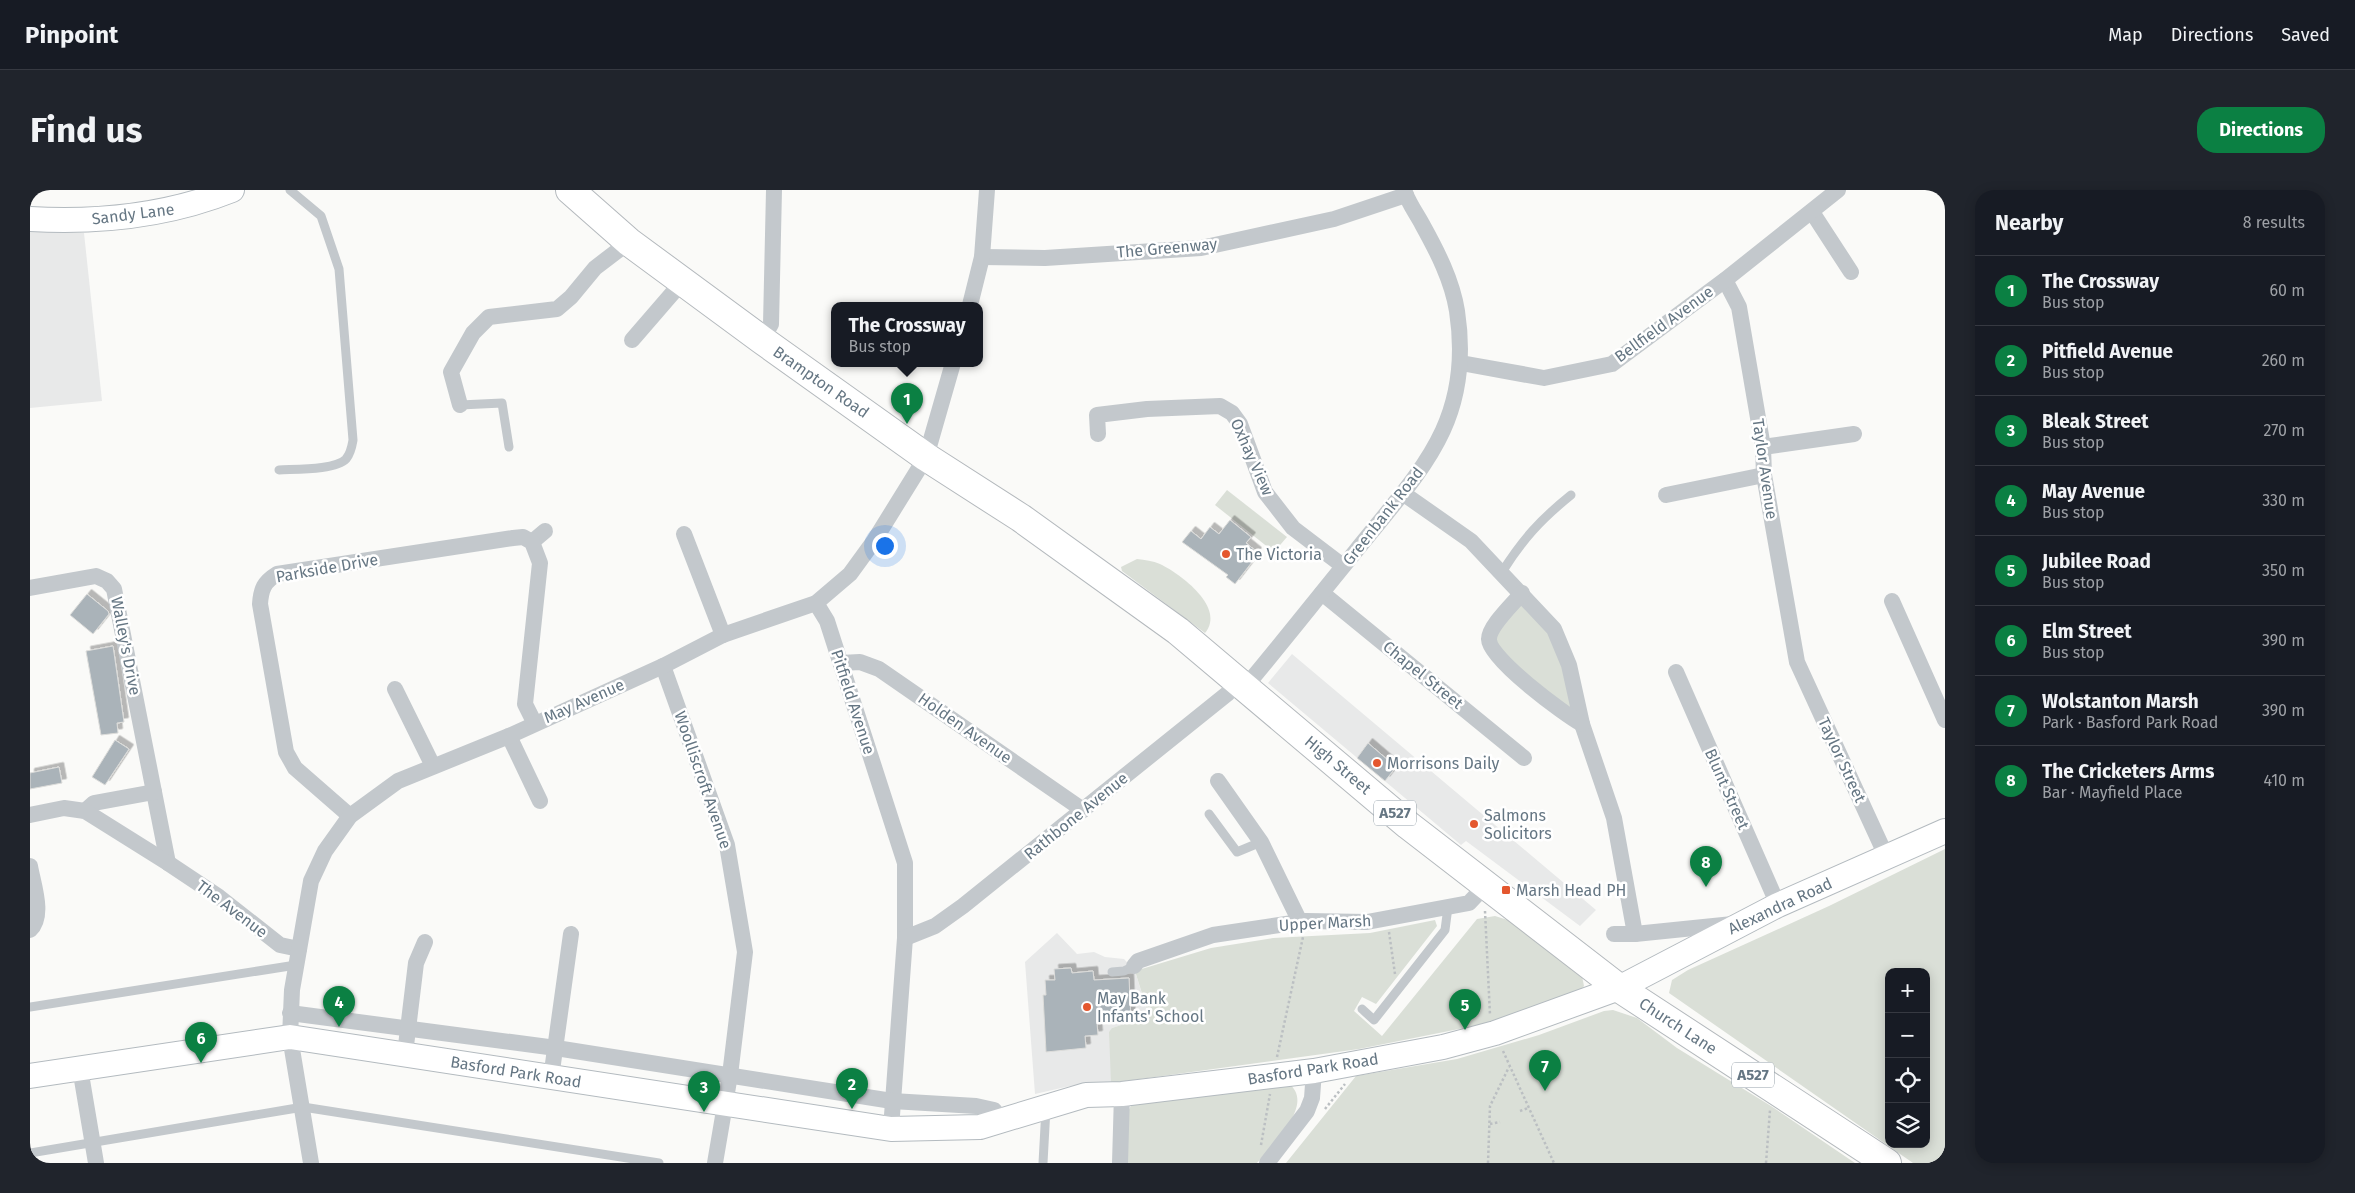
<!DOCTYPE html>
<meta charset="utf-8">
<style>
body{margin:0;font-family:"Fira Sans",sans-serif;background:#20242c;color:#f1f3f6}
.controls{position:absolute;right:15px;bottom:15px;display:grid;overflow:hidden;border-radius:10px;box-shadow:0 2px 12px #0003}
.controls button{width:45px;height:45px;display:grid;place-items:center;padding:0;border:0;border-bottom:1px solid #363941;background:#171b24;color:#f1f3f6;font:25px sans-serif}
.you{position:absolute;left:854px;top:355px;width:18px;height:18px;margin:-12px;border:4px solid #fff;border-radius:50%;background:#1a73e8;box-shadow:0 0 0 8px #1a73e833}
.badge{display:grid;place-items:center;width:32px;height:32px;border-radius:50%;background:#0b8043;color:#fff;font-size:16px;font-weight:700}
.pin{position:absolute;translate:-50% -41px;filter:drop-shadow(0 1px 2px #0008)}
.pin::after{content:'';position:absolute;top:26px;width:18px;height:15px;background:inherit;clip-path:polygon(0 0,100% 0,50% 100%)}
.popup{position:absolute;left:801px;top:112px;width:152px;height:65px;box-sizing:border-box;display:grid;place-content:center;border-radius:10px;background:#171b24;filter:drop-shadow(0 1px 4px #0005);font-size:16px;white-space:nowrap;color:#9ea1a6}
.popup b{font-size:19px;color:#f1f3f6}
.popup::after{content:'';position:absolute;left:50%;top:100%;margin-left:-10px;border:10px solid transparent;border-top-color:#171b24}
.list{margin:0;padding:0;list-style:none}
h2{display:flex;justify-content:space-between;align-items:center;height:65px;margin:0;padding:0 20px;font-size:21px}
h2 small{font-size:16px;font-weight:400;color:#9ea1a6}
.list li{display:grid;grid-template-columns:32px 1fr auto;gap:15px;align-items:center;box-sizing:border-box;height:70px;padding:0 20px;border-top:1px solid #363941}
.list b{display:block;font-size:19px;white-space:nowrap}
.list p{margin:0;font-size:16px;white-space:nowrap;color:#9ea1a6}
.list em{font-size:16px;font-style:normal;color:#9ea1a6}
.icon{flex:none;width:28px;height:28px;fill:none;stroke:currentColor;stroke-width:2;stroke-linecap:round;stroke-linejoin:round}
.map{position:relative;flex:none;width:1915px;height:973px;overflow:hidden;border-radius:20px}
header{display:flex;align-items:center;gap:30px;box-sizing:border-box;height:70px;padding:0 25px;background:#171b24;border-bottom:1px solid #363941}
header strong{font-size:24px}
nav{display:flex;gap:28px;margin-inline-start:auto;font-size:18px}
.intro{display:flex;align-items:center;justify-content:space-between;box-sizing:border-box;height:120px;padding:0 30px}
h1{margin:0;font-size:35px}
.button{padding:12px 22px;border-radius:20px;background:#0b8043;color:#fff;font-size:18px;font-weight:700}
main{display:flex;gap:30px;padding:0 30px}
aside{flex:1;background:#171b24;border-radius:20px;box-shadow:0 2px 12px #0003}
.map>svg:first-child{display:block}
.built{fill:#e8e9e9}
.green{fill:#dadfd7;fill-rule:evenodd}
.building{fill:#aab3b9;stroke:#dcdcda;filter:url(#shadow)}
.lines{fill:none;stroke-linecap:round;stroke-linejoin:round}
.secondary-casing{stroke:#b3babf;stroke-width:26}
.highway-casing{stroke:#b4b9bd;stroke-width:30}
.path{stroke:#bbbfc2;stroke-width:2.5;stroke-dasharray:2.5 2.5;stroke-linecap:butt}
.lane{stroke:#c3c8cc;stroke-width:9}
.street{stroke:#c3c8cc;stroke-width:16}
.secondary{stroke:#fff;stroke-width:24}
.highway{stroke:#fff;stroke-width:28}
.poi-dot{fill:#e4572e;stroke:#fff;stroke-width:2}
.labels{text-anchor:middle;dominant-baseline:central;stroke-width:5;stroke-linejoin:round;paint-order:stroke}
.shield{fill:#fff;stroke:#939fa8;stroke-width:1}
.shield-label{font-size:15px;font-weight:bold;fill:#657683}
.street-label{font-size:16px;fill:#657683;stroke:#fff}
.poi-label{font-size:16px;fill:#657683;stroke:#fff;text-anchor:start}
</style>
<header>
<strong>Pinpoint</strong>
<nav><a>Map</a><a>Directions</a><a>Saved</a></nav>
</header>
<div class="intro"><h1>Find us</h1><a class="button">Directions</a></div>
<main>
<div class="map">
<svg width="1915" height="973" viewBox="0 0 1915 973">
<defs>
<filter id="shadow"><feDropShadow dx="4.5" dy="-4.5" stdDeviation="0" flood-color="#0004"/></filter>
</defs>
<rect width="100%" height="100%" fill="#fafaf8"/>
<g class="built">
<path d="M0,41L54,43L72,211L0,218Z"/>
<path d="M1262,464L1566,720L1550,736L1436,651L1431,655L1238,493Z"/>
<path d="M1027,743L1047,764L1064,762L1075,767L1094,769L1105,781L1119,827L1082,838L1081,893L1040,896L1005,904L995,772Z"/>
</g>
<g class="green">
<path d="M1197,300L1257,347L1244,362L1185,315Z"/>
<path d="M1107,369C1115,370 1123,371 1130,374C1151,384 1196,418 1175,443L1092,381L1091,377Z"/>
<path d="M1492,403L1524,439L1552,534L1465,465L1460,441Z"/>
<path d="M1915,659V973H1883L1639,803L1642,790L1658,780L1799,716ZM1859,782H1896V954H1859Z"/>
<path d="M1465,726L1481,731L1552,786L1554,796L1549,802L1459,833L1329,859L1081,893L1079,842L1082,838L1119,826L1105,781L1181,758L1243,748L1340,743L1405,730L1407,736L1346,814L1332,807L1324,821L1352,846L1447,729Z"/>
<path d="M1583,820L1607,828L1647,858L1741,916L1825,973H1256L1326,886L1427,869L1509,845L1574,821Z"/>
<path d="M1258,893C1287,914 1241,955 1227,973H1096L1097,923L1103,912Z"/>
</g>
<g class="building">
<path d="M1200,330L1221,347L1216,353L1227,362L1220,371L1222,372L1205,394L1196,387L1198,385L1152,352L1161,341L1171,349L1180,337L1189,344Z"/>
<path d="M57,404L78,421L79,424L63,444L40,425Z"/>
<path d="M83,456L94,532L87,533L88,543L71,545L56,461Z"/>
<path d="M85,550L99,559L75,595L62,587Z"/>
<path d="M1338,553L1366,577L1355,591L1327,568Z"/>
<path d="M29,577L32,593L0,599V583Z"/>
<path d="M1041,778L1042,783L1063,781L1064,790L1099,788L1101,831L1067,833L1068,845L1055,846L1056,858L1016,862L1013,805H1016L1015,790H1025L1024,779Z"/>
</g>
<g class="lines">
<g class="secondary-casing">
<g id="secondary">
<path d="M0,29C70,33 137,26 202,0"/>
<path d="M0,886L260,847L861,939L950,937L1056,905L1092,904L1284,881L1413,857L1465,843L1589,798L1748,715L1915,641"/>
</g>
</g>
<g class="highway-casing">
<path id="highway" d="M540,0L599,52L732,150L896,267L991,328L1148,441L1378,635L1589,798L1857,973"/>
</g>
<g class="path">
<path d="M1455,721L1460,825"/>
<path d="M1359,742L1365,784"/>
<path d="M1473,861L1524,973"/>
<path d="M1247,867L1273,747"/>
<path d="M1295,919L1315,894"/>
<path d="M1490,921L1498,918"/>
<path d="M1460,934L1470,932"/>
<path d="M1231,955L1240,904"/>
<path d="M1458,973L1460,916L1479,877"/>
<path d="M1736,973L1740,920"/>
</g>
<g class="lane">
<path d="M430,215L472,213L479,257"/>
<path d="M249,280C265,279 306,280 316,269C321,263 322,256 323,250L309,79L291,26L260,0"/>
<path d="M1472,382C1493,349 1510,330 1541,305"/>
<path d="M1179,624L1207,662L1231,652"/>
<path d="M1082,782L1094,781L1104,776"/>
<path d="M0,817L266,775"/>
<path d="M1332,819L1344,830L1415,740L1418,717"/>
<path d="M0,963L273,917L629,973"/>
<path d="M1013,973L1016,918"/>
</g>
<g class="street">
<path d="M1782,22L1821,82"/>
<path d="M952,67L1015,68L1171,58L1304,29L1376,5"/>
<path d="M1695,90L1709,117L1733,257L1734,285L1767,472L1857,668"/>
<path d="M940,115L952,67L957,0"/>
<path d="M602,150L653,91"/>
<path d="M732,150L741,134L744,0"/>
<path d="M1431,173L1514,188L1582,174L1695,90L1808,0"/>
<path d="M430,215L421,182L443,143L459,127L527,119L541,107L565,78L599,52"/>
<path d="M1068,244L1067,225L1117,219L1190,216L1202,223L1210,234L1235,302L1263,338L1313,376"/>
<path d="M1733,257L1824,244"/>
<path d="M1374,304L1441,351L1524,439L1539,475L1552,534L1584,628L1605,744L1703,734"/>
<path d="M1636,305L1734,285"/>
<path d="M654,344L693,445"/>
<path d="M502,352L515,341"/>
<path d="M0,398L66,386L77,391L84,399L138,673"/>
<path d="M1292,403L1494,568"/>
<path d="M1492,403C1483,414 1459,436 1459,449C1458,468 1534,524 1552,534"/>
<path d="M1862,411L1915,530"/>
<path d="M786,413L797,431L875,673V748L861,939"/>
<path d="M811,473L830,472L849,479L1053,620"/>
<path d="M633,476L697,655L715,762L700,885L685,973"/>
<path d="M1646,482L1748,715"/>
<path d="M1215,497C1252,453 1288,407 1325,362C1389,282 1444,233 1427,121C1422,90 1407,61 1392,34C1386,23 1378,12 1374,0"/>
<path d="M365,499L403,576"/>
<path d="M479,546L510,611"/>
<path d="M1188,591L1231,652L1270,732"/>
<path d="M55,621L64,613L124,602"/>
<path d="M0,625L34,618L55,621L138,673L189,707L250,755L269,759"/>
<path d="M320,626L265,578L256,562L230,414C231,399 234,392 247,384L483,348L493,347L502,352L510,373L495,514L504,532"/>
<path d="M0,676C3,694 15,726 0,740"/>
<path d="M1584,744H1605"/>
<path d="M875,748L905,736L933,716L1197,504L1208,492"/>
<path d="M1104,776L1108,771L1183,745L1276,731L1337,732L1439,713L1455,696"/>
<path d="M260,823L526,858L862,911L946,916L964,920L972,931"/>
<path d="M375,864L386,773L395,752"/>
<path d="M50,878L66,973"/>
<path d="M521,888L541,744"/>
<path d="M281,973L260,847L262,800L281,691L295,661L320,626L368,591L479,546L633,476L693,445L786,413L820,384L844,351L896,267L923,173"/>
<path d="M1090,973L1092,904"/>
<path d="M1237,973L1277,921L1282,908L1284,881"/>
</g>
<use href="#secondary" class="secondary"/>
<use href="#highway" class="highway"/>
</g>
<g class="poi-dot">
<circle cx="1196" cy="364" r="5"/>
<circle cx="1347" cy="573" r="5"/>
<circle cx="1444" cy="634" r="5"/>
<rect x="1471" y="695" width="10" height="10" rx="2.5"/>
<circle cx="1057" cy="817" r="5"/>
</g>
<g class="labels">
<g class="shield">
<rect x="1344" y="610.5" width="42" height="25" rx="4"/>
<rect x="1702" y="872.5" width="42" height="25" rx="4"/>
</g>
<g class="shield-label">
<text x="1365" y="623">A527</text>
<text x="1723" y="885">A527</text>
</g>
<g class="street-label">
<text transform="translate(103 24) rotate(-7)">Sandy Lane</text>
<text transform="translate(1137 58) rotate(-5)">The Greenway</text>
<text transform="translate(1634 134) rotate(-36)">Bellfield Avenue</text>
<text transform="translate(791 192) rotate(35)">Brampton Road</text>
<text transform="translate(1222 267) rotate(66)">Oxhay View</text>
<text transform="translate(1735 279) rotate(82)">Taylor Avenue</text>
<text transform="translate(1353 326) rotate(-52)">Greenbank Road</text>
<text transform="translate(297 378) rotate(-10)">Parkside Drive</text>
<text transform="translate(96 456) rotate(79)">Walley's Drive</text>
<text transform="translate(1393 485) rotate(39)">Chapel Street</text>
<text transform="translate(554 511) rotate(-24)">May Avenue</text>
<text transform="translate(823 512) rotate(72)">Pitfield Avenue</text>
<text transform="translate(935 538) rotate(35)">Holden Avenue</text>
<text transform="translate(1812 570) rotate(65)">Taylor Street</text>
<text transform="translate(1308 575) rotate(40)">High Street</text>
<text transform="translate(673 590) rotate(71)">Woolliscroft Avenue</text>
<text transform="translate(1697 599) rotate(66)">Blunt Street</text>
<text transform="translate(1046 626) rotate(-39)">Rathbone Avenue</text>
<text transform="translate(1750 716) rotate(-25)">Alexandra Road</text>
<text transform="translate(202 719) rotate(37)">The Avenue</text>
<text transform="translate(1295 733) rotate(-3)">Upper Marsh</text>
<text transform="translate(1648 836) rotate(33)">Church Lane</text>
<text transform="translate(1283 879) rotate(-9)">Basford Park Road</text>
<text transform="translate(486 882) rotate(9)">Basford Park Road</text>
</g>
<g class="poi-label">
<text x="1206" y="364">The Victoria</text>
<text x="1357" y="573">Morrisons Daily</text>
<text x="1454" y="625">Salmons<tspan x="1454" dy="18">Solicitors</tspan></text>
<text x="1486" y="700">Marsh Head PH</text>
<text x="1067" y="808">May Bank<tspan x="1067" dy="18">Infants' School</tspan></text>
</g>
</g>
</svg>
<div class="controls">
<button>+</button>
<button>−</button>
<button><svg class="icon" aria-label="locate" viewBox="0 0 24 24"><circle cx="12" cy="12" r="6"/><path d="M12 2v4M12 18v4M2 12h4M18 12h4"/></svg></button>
<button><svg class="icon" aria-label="layers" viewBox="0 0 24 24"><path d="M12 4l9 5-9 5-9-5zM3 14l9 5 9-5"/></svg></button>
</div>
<div class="you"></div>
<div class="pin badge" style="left:877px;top:234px">1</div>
<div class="popup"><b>The Crossway</b>Bus stop</div>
<div class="pin badge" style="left:822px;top:919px">2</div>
<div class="pin badge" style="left:674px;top:922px">3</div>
<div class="pin badge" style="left:309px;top:837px">4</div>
<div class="pin badge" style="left:1435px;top:840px">5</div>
<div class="pin badge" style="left:171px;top:873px">6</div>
<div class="pin badge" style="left:1515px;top:901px">7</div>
<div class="pin badge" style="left:1676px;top:697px">8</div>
</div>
<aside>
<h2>Nearby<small>8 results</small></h2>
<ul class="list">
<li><span class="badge">1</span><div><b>The Crossway</b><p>Bus stop</p></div><em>60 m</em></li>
<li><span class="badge">2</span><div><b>Pitfield Avenue</b><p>Bus stop</p></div><em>260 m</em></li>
<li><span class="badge">3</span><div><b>Bleak Street</b><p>Bus stop</p></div><em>270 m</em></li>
<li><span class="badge">4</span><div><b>May Avenue</b><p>Bus stop</p></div><em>330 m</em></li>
<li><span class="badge">5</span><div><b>Jubilee Road</b><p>Bus stop</p></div><em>350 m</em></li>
<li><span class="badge">6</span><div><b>Elm Street</b><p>Bus stop</p></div><em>390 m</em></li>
<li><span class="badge">7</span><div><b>Wolstanton Marsh</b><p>Park · Basford Park Road</p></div><em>390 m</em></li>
<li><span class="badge">8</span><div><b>The Cricketers Arms</b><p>Bar · Mayfield Place</p></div><em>410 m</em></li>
</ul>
</aside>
</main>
